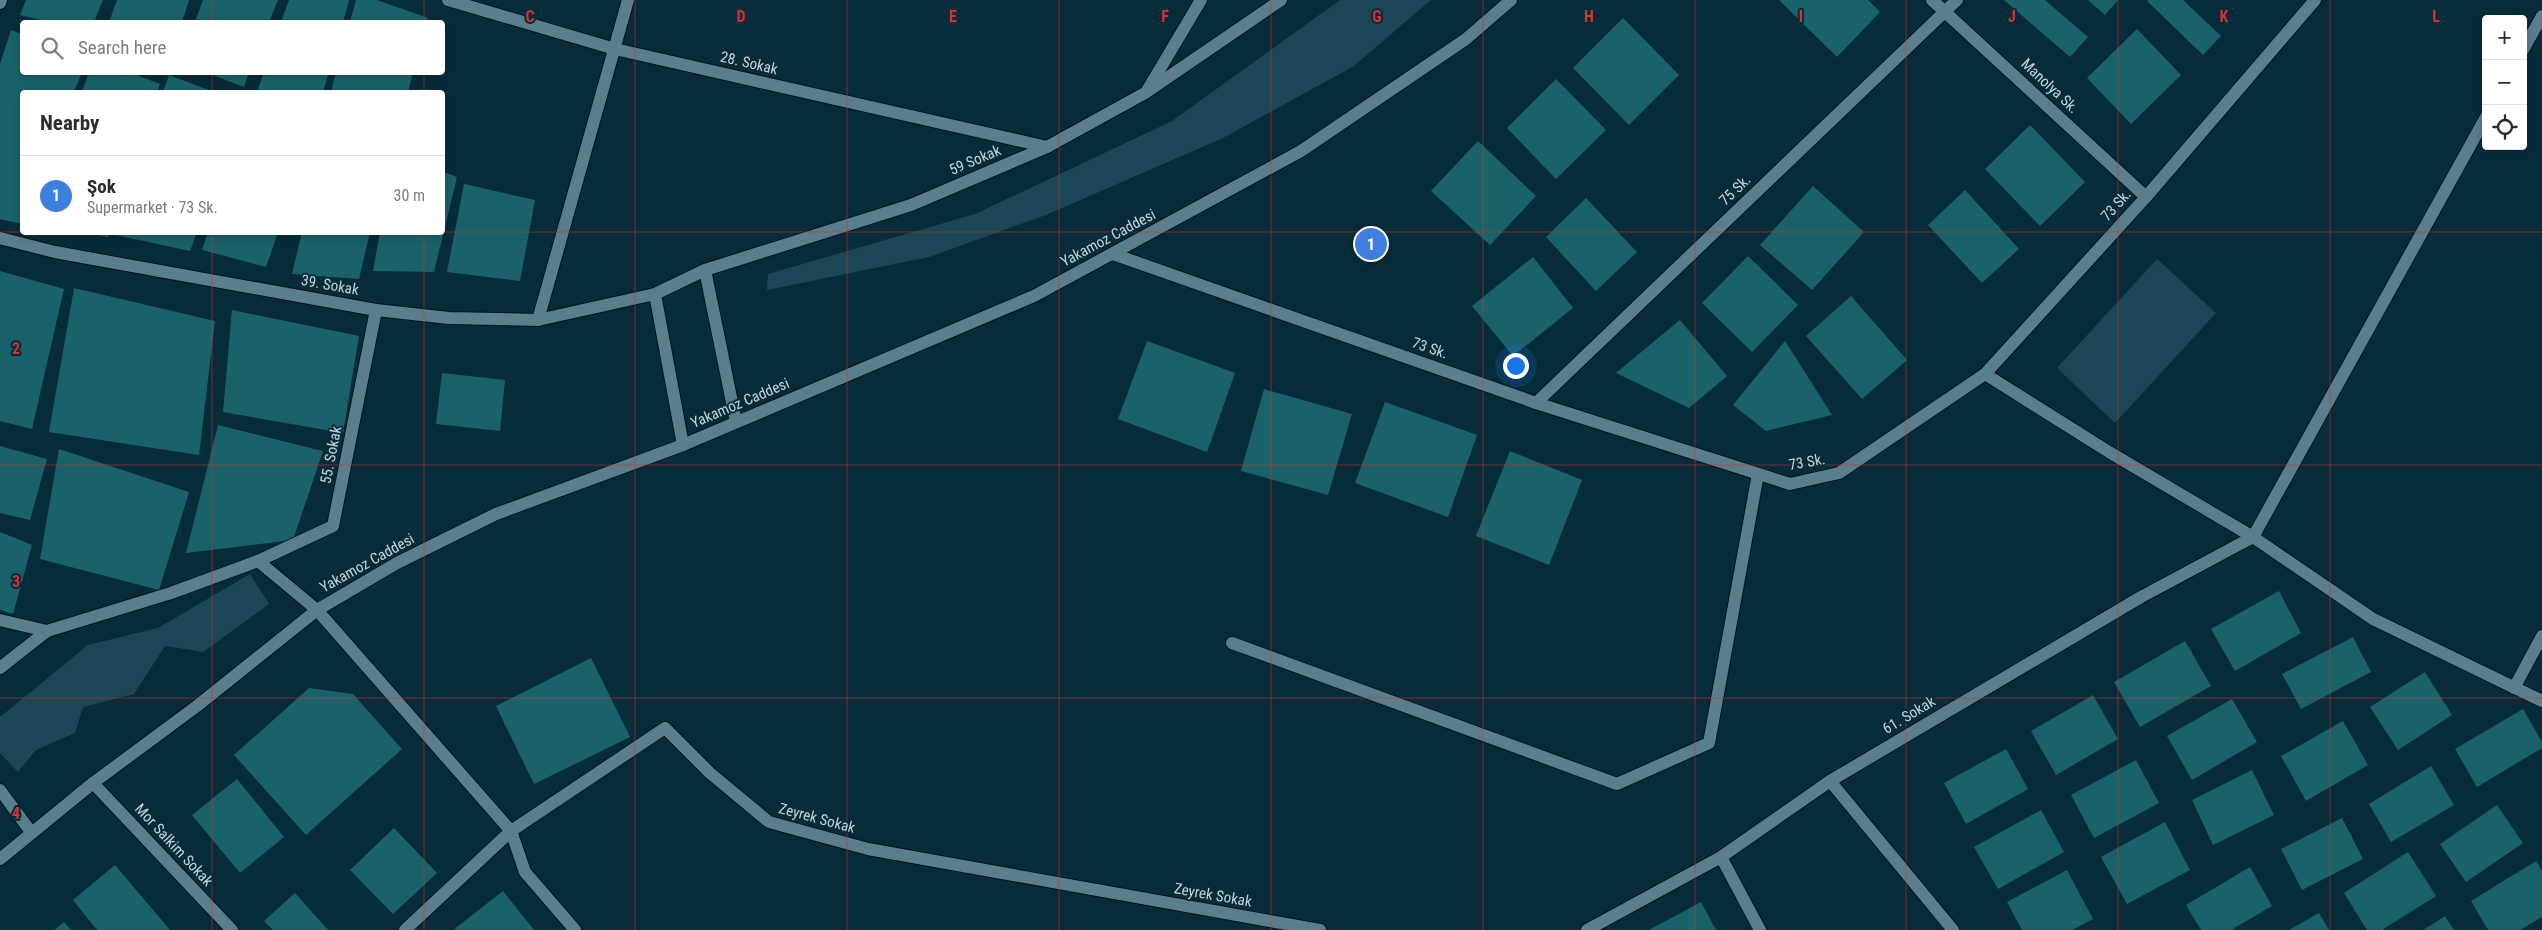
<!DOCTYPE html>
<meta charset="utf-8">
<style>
body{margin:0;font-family:"Roboto Condensed",sans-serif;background:#f7f7f7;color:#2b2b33}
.controls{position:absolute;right:15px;top:15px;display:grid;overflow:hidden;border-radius:5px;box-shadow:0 2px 8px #0003}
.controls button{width:45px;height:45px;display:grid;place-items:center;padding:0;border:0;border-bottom:1px solid #e1e1e2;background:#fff;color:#2b2b33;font:25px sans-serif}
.you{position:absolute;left:1515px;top:365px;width:18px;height:18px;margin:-12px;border:4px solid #fff;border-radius:50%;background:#1a73e8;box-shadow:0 0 0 8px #1a73e833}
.badge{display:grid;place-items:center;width:32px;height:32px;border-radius:50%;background:#5d7334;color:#fff;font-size:16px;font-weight:700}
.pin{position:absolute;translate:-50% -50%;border:2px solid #fff;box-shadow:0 1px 5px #0006}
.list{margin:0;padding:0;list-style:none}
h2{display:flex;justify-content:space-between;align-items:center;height:65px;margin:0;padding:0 20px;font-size:21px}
h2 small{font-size:16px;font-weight:400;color:#7c7c81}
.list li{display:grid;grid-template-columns:32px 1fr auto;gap:15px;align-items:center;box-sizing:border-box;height:80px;padding:0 20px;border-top:1px solid #e1e1e2}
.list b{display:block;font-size:19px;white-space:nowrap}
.list p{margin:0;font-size:16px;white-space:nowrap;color:#7c7c81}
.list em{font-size:16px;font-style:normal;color:#7c7c81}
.icon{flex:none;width:28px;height:28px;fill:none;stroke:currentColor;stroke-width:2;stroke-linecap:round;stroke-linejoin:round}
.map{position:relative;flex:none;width:2542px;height:930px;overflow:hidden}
.search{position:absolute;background:#fff;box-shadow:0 2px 8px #0003;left:20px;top:20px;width:425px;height:55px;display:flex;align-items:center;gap:12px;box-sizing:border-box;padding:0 18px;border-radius:5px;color:#7c7c81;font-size:19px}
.panel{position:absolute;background:#fff;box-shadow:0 2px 8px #0003;left:20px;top:90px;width:425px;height:145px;border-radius:5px}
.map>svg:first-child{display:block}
.green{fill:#1b4655}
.building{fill:#1a6269}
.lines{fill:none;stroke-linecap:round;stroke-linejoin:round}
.minor-casing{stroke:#00141d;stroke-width:14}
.secondary-casing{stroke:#00141d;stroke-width:14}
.minor{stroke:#597e8c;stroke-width:12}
.secondary{stroke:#597e8c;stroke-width:12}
.grid{fill:none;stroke:#d53131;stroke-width:1;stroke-opacity:0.55}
.labels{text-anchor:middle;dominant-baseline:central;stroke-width:4;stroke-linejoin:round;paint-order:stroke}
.street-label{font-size:15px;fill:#c3d6de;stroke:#072c39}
.grid-label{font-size:16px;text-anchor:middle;font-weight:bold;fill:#d53131;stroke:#072c39;stroke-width:4;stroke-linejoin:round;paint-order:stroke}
</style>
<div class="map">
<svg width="2542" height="930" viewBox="0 0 2542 930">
<rect width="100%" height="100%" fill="#072c39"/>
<g class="green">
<path d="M1340,0H1431L1354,66L1223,138L1046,215L929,257L767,290L768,274L975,214L1172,121Z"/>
<path d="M2157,259L2216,313L2115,423L2057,368Z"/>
<path d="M250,574L269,604L203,652L165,646L134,694L83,707L75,733L36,750L18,772L0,753V717L88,645L158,628Z"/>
</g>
<g class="building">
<path d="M26,0H103L94,22H49L20,15Z"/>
<path d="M117,0H189L182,22H109Z"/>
<path d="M203,0H278L269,22H195Z"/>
<path d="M289,0H349L343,22H281Z"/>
<path d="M356,0H377L428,18L426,22H350Z"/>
<path d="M1779,0H1868L1880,12L1837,57Z"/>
<path d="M2004,0H2045L2088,37L2070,57Z"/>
<path d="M2088,0H2118L2105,15Z"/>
<path d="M2149,0H2183L2221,36L2203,55L2147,1Z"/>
<path d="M1623,18L1679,75L1629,125L1573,68Z"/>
<path d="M2137,29L2181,75L2131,124L2087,78Z"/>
<path d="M11,30L22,34V72H82L74,92H22V224L0,219V64Z"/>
<path d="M89,72H129L160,84L157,92H82Z"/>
<path d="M205,72H249L244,87Z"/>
<path d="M264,72H329L323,92H267L258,89Z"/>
<path d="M336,72H413L408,92H331Z"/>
<path d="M169,75L214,92H163Z"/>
<path d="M1556,79L1606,130L1556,179L1507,128Z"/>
<path d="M2030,125L2085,182L2040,226L1985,169Z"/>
<path d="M1478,141L1536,196L1490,245L1431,191Z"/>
<path d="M442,171L457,177L434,272L373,271L380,232H442Z"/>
<path d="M464,184L535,200L520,281L447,272Z"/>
<path d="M1813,186L1864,232L1812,290L1760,245Z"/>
<path d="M1965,190L2019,249L1982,283L1928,225Z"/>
<path d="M1586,198L1637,252L1596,291L1546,237Z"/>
<path d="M82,232H110L108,237Z"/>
<path d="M117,232H197L190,251L116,235Z"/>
<path d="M208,232H278L266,267L202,250Z"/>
<path d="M302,232H370L359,279L292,274Z"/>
<path d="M1748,256L1798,305L1752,352L1702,303Z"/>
<path d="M1533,257L1573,308L1513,356L1472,306Z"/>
<path d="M0,271L64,289L32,429L0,421Z"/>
<path d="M74,288L215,321L199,455L49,432Z"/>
<path d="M1851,296L1907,360L1862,399L1806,336Z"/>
<path d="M232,310L359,336L343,433L223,412Z"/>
<path d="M1680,320L1727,376L1689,408L1616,373Z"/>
<path d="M1147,341L1235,373L1207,452L1118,419Z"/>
<path d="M1785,341L1832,415L1766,431L1733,405Z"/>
<path d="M442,373L505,380L500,431L436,424Z"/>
<path d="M1264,389L1352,414L1328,495L1241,471Z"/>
<path d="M1385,402L1477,435L1448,517L1355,483Z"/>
<path d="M218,425L323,451L293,540L186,553Z"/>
<path d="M0,446L47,459L30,520L0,513Z"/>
<path d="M59,449L189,492L159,590L40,559Z"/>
<path d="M1510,451L1582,480L1549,565L1476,536Z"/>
<path d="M0,532L32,545L13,614L0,610Z"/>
<path d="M2279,591L2301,633L2235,671L2211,629Z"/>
<path d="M2353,637L2371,672L2301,709L2282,674Z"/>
<path d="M2185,641L2211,686L2140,727L2114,682Z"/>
<path d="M591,658L630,737L534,784L496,706Z"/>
<path d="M2425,672L2452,715L2398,750L2370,707Z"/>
<path d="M309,688L353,694L402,749L306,835L234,755Z"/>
<path d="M2093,695L2118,739L2056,775L2031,731Z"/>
<path d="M2232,699L2257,742L2192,780L2167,736Z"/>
<path d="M2523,709L2542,742V748L2477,787L2455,749Z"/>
<path d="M2343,721L2368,765L2306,801L2281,756Z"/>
<path d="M2006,749L2028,789L1966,824L1944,783Z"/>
<path d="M2136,760L2159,803L2094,838L2071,795Z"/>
<path d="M2431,766L2454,805L2391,842L2369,804Z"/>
<path d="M2252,770L2274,815L2213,845L2192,800Z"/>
<path d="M237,779L284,837L240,873L192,815Z"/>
<path d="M2497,805L2523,843L2466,882L2440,844Z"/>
<path d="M2041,810L2064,852L1998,889L1974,847Z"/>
<path d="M2342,818L2363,859L2302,890L2281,849Z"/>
<path d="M2165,822L2190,870L2127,904L2101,857Z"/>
<path d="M394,828L437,873L393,914L350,870Z"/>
<path d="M2408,852L2436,896L2382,930H2367L2344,893Z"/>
<path d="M2536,861L2542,871V917L2520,930H2488L2471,901Z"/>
<path d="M115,865L170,930H97L73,900Z"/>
<path d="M2250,867L2272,906L2231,930H2201L2186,905Z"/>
<path d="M2067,870L2093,919L2072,930H2022L2007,902Z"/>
<path d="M503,891L534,930H453Z"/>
<path d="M295,893L328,930H273L264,921Z"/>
<path d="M1701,902L1716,930H1649Z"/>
<path d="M2319,913L2329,930H2289Z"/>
<path d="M2445,916L2454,930H2423Z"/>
<path d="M64,922L71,930H54Z"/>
</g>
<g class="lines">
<g class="minor-casing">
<g id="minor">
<path d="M448,0L615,49L1047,147"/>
<path d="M1932,0L2146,197"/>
<path d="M0,3L1,0"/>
<path d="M2523,50L2542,16"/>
<path d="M1148,89L1201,0"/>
<path d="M0,238L55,252L376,310L449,318L538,320L655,294L705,270L911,205L1047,147L1145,93L1281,0"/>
<path d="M1113,254L1536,403L1790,484L1839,473L1985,374L2146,197L2315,0"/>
<path d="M705,270L736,422"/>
<path d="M655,294L683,445"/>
<path d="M376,310L333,526L258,561L317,610L511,831L525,872L575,930"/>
<path d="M538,320L628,0"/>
<path d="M1985,374L2109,452L2253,537L2373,619L2542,701"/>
<path d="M1536,403L1957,0"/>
<path d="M0,620L47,631"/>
<path d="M1232,643L1617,784L1709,743L1758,474"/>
<path d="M0,668L47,631L171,593L258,561"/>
<path d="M2514,688L2542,636"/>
<path d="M1830,781L1953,930"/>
<path d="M93,783L232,930"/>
<path d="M0,790L31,832"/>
<path d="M1721,857L1760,930"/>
<path d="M405,930L511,831L665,728L710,773L769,822L868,849L1320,930"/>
<path d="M1587,930L1721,857L1830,781L2141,597L2253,537L2486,117"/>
</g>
</g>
<g class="secondary-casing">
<path id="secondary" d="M0,859L93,783L197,706L317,610L397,563L496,514L683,445L1034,296L1301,151L1466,39L1511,0"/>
</g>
<use href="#minor" class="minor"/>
<use href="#secondary" class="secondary"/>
</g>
<path class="grid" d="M212,0V22M424,0V22M635,0V930M847,0V930M1059,0V930M1271,0V930M1483,0V930M1695,0V930M1906,0V930M2118,0V930M2330,0V930M212,72V92M424,72V92M0,232H22M22,232H442M212,232V930M424,232V930M442,232H2542M0,465H2542M0,698H2542"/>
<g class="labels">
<g class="street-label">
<text transform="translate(749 63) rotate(13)">28. Sokak</text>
<text transform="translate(2050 86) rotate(43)">Manolya Sk.</text>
<text transform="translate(975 160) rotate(-23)">59 Sokak</text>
<text transform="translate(1735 190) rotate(-44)">75 Sk.</text>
<text transform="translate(2116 205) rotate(-48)">73 Sk.</text>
<text transform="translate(1108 238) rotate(-28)">Yakamoz Caddesi</text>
<text transform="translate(330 285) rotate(10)">39. Sokak</text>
<text transform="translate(1430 348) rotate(19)">73 Sk.</text>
<text transform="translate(740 403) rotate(-23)">Yakamoz Caddesi</text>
<text transform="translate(331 455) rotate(-79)">55. Sokak</text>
<text transform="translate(1807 462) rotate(-10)">73 Sk.</text>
<text transform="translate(367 563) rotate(-29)">Yakamoz Caddesi</text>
<text transform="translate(1909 715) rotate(-31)">61. Sokak</text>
<text transform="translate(817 818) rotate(15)">Zeyrek Sokak</text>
<text transform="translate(174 845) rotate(47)">Mor Salkim Sokak</text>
<text transform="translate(1213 895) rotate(10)">Zeyrek Sokak</text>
</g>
</g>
<g class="grid-label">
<text x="530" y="22">C</text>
<text x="741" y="22">D</text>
<text x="953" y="22">E</text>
<text x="1165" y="22">F</text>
<text x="1377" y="22">G</text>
<text x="1589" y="22">H</text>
<text x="1801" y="22">I</text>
<text x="2012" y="22">J</text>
<text x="2224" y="22">K</text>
<text x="2436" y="22">L</text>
<text x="16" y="354">2</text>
<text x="16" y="587">3</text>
<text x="16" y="819">4</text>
</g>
</svg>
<div class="controls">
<button>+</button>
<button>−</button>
<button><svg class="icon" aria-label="locate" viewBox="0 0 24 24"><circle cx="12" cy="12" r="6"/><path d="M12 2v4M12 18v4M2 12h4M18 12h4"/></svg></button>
</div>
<div class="you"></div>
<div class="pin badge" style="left:1371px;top:244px;background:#3f7fe0">1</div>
<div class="search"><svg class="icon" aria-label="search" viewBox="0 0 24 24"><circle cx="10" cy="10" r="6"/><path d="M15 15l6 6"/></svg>Search here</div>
<section class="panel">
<h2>Nearby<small></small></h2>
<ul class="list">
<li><span class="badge" style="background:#3f7fe0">1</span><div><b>Şok</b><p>Supermarket · 73 Sk.</p></div><em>30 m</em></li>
</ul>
</section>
</div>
